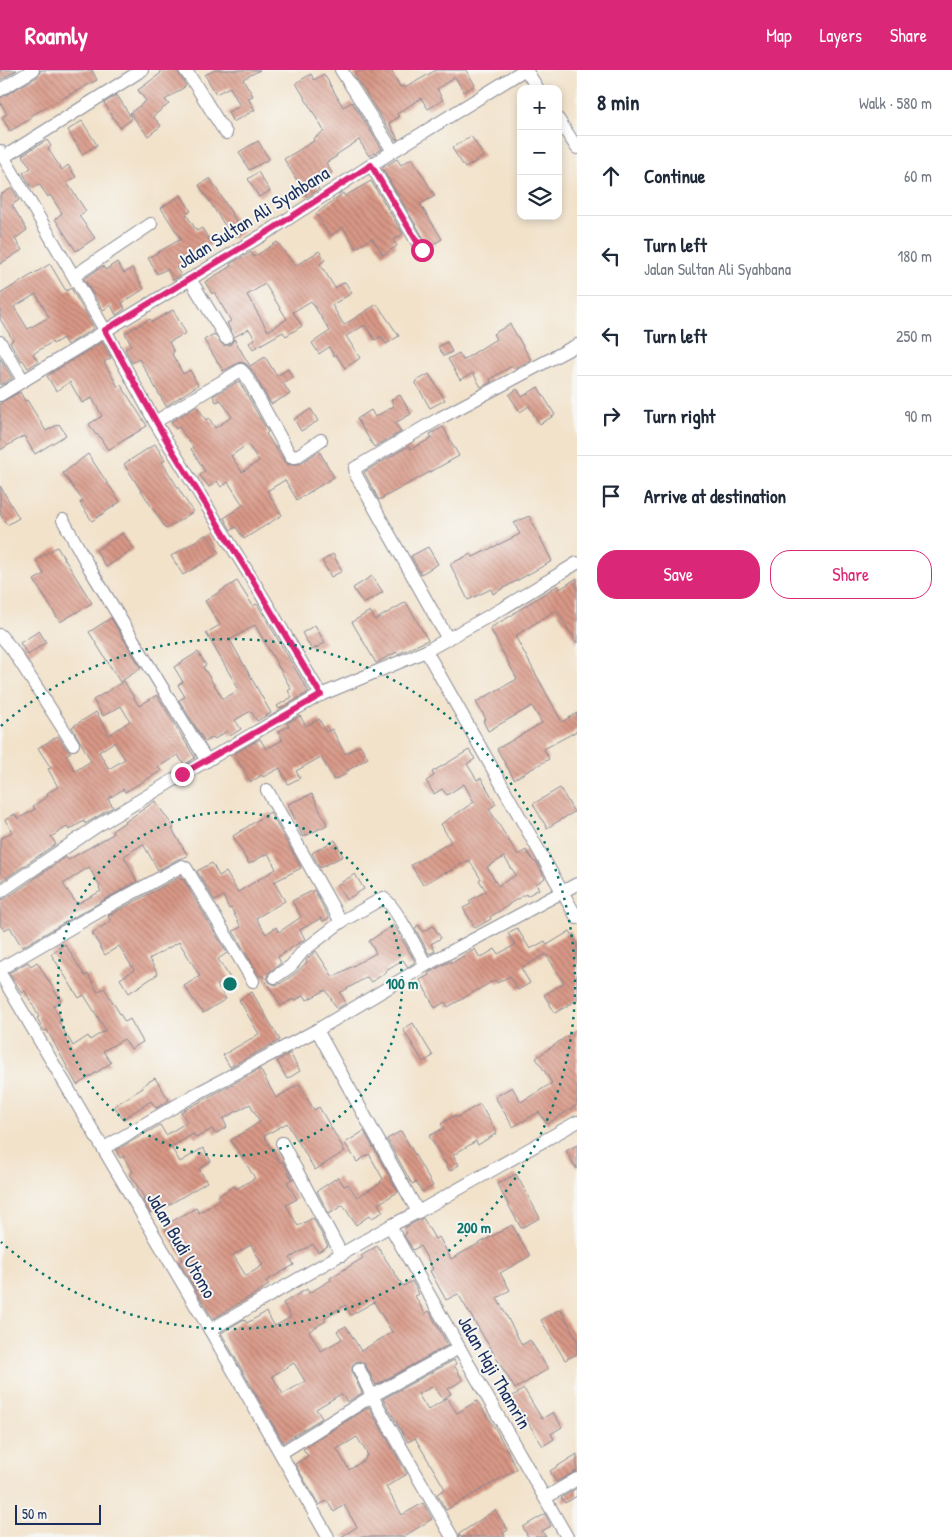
<!DOCTYPE html>
<meta charset="utf-8">
<style>
body{margin:0;font-family:"Patrick Hand",sans-serif;background:#f2f2f3;color:#1f2937}
.controls{position:absolute;right:15px;top:15px;display:grid;overflow:hidden;border-radius:10px;box-shadow:0 2px 8px #0003}
.controls button{width:45px;height:45px;display:grid;place-items:center;padding:0;border:0;border-bottom:1px solid #e0e1e3;background:#fff;color:#1f2937;font:25px sans-serif}
.scale{position:absolute;left:15px;bottom:12px;width:86px;box-sizing:border-box;padding-left:5px;border:2px solid #1b2f5e;border-top:0;font-size:14px;line-height:18px;white-space:nowrap;color:#1b2f5e;-webkit-text-stroke:4px #f6f6f2;paint-order:stroke}
.stop{position:absolute;width:15px;height:15px;margin:-11px;border:4px solid #db2777;border-radius:50%;background:#fff}
.stop.end{background:#db2777;border-color:#fff;box-shadow:0 1px 5px #0008}
.list{margin:0;padding:0;list-style:none}
h2{display:flex;justify-content:space-between;align-items:center;height:65px;margin:0;padding:0 20px;font-size:21px}
h2 small{font-size:16px;font-weight:400;color:#747a83}
.list li{display:grid;grid-template-columns:32px 1fr auto;gap:15px;align-items:center;box-sizing:border-box;height:80px;padding:0 20px;border-top:1px solid #e0e1e3}
.list b{display:block;font-size:19px;white-space:nowrap}
.list p{margin:0;font-size:16px;white-space:nowrap;color:#747a83}
.list em{font-size:16px;font-style:normal;color:#747a83}
.actions{display:flex;gap:10px;padding:15px 20px}
.actions a{flex:1;padding:11px 0;border:1px solid #db2777;border-radius:20px;text-align:center;font-size:18px;color:#db2777}
.actions .main{background:#db2777;color:#fff}
.icon{flex:none;width:28px;height:28px;fill:none;stroke:currentColor;stroke-width:2;stroke-linecap:round;stroke-linejoin:round}
.map{position:relative;flex:none;width:577px;height:1467px;overflow:hidden}
header{display:flex;align-items:center;gap:30px;box-sizing:border-box;height:70px;padding:0 25px;background:#db2777;color:#fff}
header strong{font-size:24px}
nav{display:flex;gap:28px;margin-inline-start:auto;font-size:18px}
main{display:flex}
aside{flex:1;background:#fff}
.map>svg:first-child{display:block}
.building{fill:url(#building-back-hatch);fill-rule:evenodd}
.lines{fill:none;stroke-linecap:round;stroke-linejoin:round}
.minor-casing{stroke:#868894;stroke-width:14}
.minor{stroke:#fff;stroke-width:12}
.route{stroke:#db2777;stroke-width:6}
.ring{fill:none;stroke:#0f766e;stroke-width:2.5;stroke-dasharray:2.5 5}
.labels{text-anchor:middle;dominant-baseline:central;stroke-width:4;stroke-linejoin:round;paint-order:stroke}
.street-label{font-size:19px;fill:#1b2f5e;stroke:#f6f6f2}
.centre{fill:#0f766e;stroke:#f6f6f2;stroke-width:2.5}
.ring-label{font-size:15px;text-anchor:middle;font-weight:bold;fill:#0f766e;stroke:#f6f6f2;stroke-width:4;stroke-linejoin:round;paint-order:stroke}
</style>
<header>
<strong>Roamly</strong>
<nav><a>Map</a><a>Layers</a><a>Share</a></nav>
</header>
<main>
<div class="map">
<svg width="577" height="1467" viewBox="0 0 577 1467">
<defs>
<pattern id="building-back-hatch" width="6" height="6" patternUnits="userSpaceOnUse" patternTransform="scale(1.25)"><rect width="6" height="6" fill="#d99886"/><path d="M-1 5l2 2M0 0l6 6M5-1l2 2" fill="none" stroke="#af7c71"/></pattern>
</defs>
<rect width="100%" height="100%" fill="#f6f6f2"/>
<filter id="ink" filterUnits="userSpaceOnUse"><feTurbulence type="fractalNoise" baseFrequency=".02" numOctaves="2"/><feDisplacementMap in="SourceGraphic" scale="10" xChannelSelector="R" yChannelSelector="G"/><feConvolveMatrix kernelMatrix="1 2 1 2 8 2 1 2 1" color-interpolation-filters="sRGB"/></filter>
<filter id="wash" filterUnits="userSpaceOnUse"><feTurbulence type="fractalNoise" baseFrequency=".0096" numOctaves="4" result="noise"/><feDisplacementMap in="SourceGraphic" scale="20" xChannelSelector="R" yChannelSelector="G"/><feGaussianBlur stdDeviation="1.12" result="paint"/><feColorMatrix in="noise" values="0 0 0 0 0 0 0 0 0 0 0 0 0 0 0 0 0 1.4 0 .05"/><feComposite in="paint" operator="in"/></filter>
<g filter="url(#wash)">
<rect width="100%" height="100%" fill="#f2e2ca"/>
<g id="blocks">
<g class="building">
<path d="M0,0H17L0,10Z"/>
<path d="M41,0H92L97,10L30,46L32,48L10,61L2,47L7,44L0,32V28L37,7Z"/>
<path d="M159,0H177L186,16L165,30L169,34L153,46L161,56L148,66L130,43L146,31L138,20L161,3Z"/>
<path d="M215,0H260L243,9L253,26L248,28L255,40L233,52L228,42L240,36L230,17L216,24L205,5Z"/>
<path d="M362,0H391L400,17L403,16L405,18L436,0H466L475,15L464,22L455,7L437,19L443,30L428,39L421,28L397,44L399,47L389,53L398,69L396,70L354,5Z"/>
<path d="M311,4L314,10L324,4L343,37L352,32L382,79L369,86L359,70L336,85L337,86L326,93L332,103L316,113L319,119L307,127L284,89L314,71L313,69L324,61L296,13Z"/>
<path d="M117,25L132,49L120,58L104,33Z"/>
<path d="M82,51L97,75L82,84L68,60Z"/>
<path d="M471,66L484,86L465,98L452,78Z"/>
<path d="M47,70L51,76L48,79L62,100L68,95L76,107L67,113L86,141L79,146L95,168L76,181L55,149L62,143L50,125L48,127L39,114L32,119L23,103L31,98L22,85Z"/>
<path d="M258,71L269,89L249,100L239,82Z"/>
<path d="M412,88L435,126L420,134L442,169L429,177L382,98L397,89L401,95Z"/>
<path d="M258,102L270,121L259,127L248,109Z"/>
<path d="M210,108L243,162L233,168L199,115Z"/>
<path d="M371,111L403,164L393,170L397,176L383,185L372,168L356,178L343,157L330,166L316,144L343,123L345,126Z"/>
<path d="M12,118L19,130L12,135L27,160L15,169L22,180L0,194V125Z"/>
<path d="M181,125L191,141L186,144L197,161L202,158L212,174L176,198L181,205L173,210L167,199L157,204L148,188L181,169L161,138Z"/>
<path d="M277,172L295,196L319,181L325,190L320,194L335,218L345,212L352,223L332,235L344,255L377,234L399,266L386,274L381,266L375,270L365,255L346,266L360,288L345,298L336,285L334,286L329,277L319,284L312,273L330,261L311,231L293,242L302,256L286,266L283,262L253,279L249,273L255,269L249,259L234,267L227,253L231,251L214,222L212,224L205,212L231,196L230,194L251,182L254,187ZM265,214L287,249L268,261L247,225Z"/>
<path d="M117,192L124,203L132,198L144,219L122,233L125,239L116,245L111,235L103,240L84,209L103,196L105,200Z"/>
<path d="M50,194L66,221L71,218L94,258L67,275L63,268L53,274L52,272L33,284L38,292L28,298L23,290L21,291L10,272L13,270L0,249V224ZM36,224L49,247L28,259L14,237Z"/>
<path d="M173,240L186,263L169,272L174,282L172,284L183,304L190,300L198,315L166,336L139,289L132,293L125,279L131,275L125,263L150,249L152,252Z"/>
<path d="M510,254L531,290L514,299L512,296L490,309L491,312L481,317L473,303L460,310L448,289L459,283L463,290L496,269L493,264Z"/>
<path d="M214,264L223,275H230L234,269L250,296L265,287L277,306L288,299L293,307L283,313L290,324L271,334L252,300L246,294L240,292L223,301L204,270Z"/>
<path d="M102,272L111,288L104,292L118,317L121,315L147,356L108,380L98,364L96,365L89,354L102,346L92,328L82,333L70,312L56,321L47,306Z"/>
<path d="M447,272L452,282L444,286L438,277Z"/>
<path d="M0,288L12,308L0,315Z"/>
<path d="M429,304L445,330L430,338L415,312Z"/>
<path d="M239,311L268,362L266,364L286,394L291,395L300,394L319,381L334,407L297,430L285,410L267,421L282,445L244,469L236,457L231,460L224,448L243,435L228,412L221,417L217,411L209,417L200,405L205,401L191,379L193,377L179,357L176,359L171,352L197,336L206,350L209,348L215,358L232,347L221,330L216,332L213,326ZM248,374L259,391L242,402L231,386Z"/>
<path d="M538,317L555,345L540,354L529,336L520,342L509,325L517,319L522,327Z"/>
<path d="M20,322L25,331L27,330L46,361L59,354L66,365L35,384L24,366L0,380V333Z"/>
<path d="M400,325L411,344L395,353L401,362L374,377L357,349L371,340L375,347L394,336L391,330Z"/>
<path d="M311,339L318,351L301,361L294,349Z"/>
<path d="M443,357L459,386L379,430L364,402L409,376L411,379L432,368L430,364Z"/>
<path d="M155,374L165,390L162,392L193,442L166,459L124,394Z"/>
<path d="M88,384L120,432L92,451L80,433L83,431L63,403Z"/>
<path d="M0,416L19,448L7,455L0,444Z"/>
<path d="M529,446L552,491L493,524L491,519L468,530L450,494L471,484L473,487L520,464L514,453Z"/>
<path d="M123,463L134,479L106,497L96,480Z"/>
<path d="M207,464L219,483L183,505L171,486Z"/>
<path d="M57,477L92,533L60,552L34,510L44,504L36,490Z"/>
<path d="M428,477L438,494L421,504L411,486Z"/>
<path d="M333,484L342,501L331,507L322,491Z"/>
<path d="M372,506L383,522L363,534L353,518Z"/>
<path d="M577,508V573L556,540L515,566L562,652L577,643V661L544,679L549,689L514,709L497,679L542,653L532,636L488,661L483,651L486,649L476,632L517,609L490,558L514,544V543L558,515L560,519Z"/>
<path d="M237,511L253,536L257,534L309,622L279,639L277,636L292,627L288,621L291,619L255,555L230,570L271,643L257,651L251,641L235,650L241,659L230,666L227,661L215,669L213,667L205,672L179,630L185,627L178,615L183,612L174,597L198,582L206,595L203,597L223,629L239,620L206,563L220,555L205,531Z"/>
<path d="M406,532L428,570L398,584L397,582L376,593L352,552L370,541L375,550Z"/>
<path d="M111,548L141,598L120,612L89,562Z"/>
<path d="M315,555L325,573L312,580L302,563Z"/>
<path d="M39,561L46,572L28,585L20,573Z"/>
<path d="M124,611L139,636L157,625L195,688L184,695L178,685L158,697L161,701L125,722L123,719L108,729L113,737L85,754L84,751L69,760L67,757L51,767L56,774L0,812V769L12,762L5,750L15,744L18,749L35,739L33,736L48,726L47,723L58,717L48,699L51,698L38,678L58,666L66,678L71,682L66,685L75,701L91,691L72,657L96,642L109,665L130,651L121,636L103,646L93,630ZM114,672L125,689L109,699L99,682Z"/>
<path d="M300,646L306,656L319,649L326,662L332,659L345,684L360,675L368,688L345,702L346,704L334,710L321,687L296,701L300,708L288,714L280,698L263,707L262,705L251,712L234,684L260,669L266,679L283,670L278,662L289,656L287,653Z"/>
<path d="M469,680L475,689L467,694L477,710L481,708L496,734L489,739L518,785L526,780L534,792H536L545,808L536,814L539,819L527,826L526,824L509,834V835L490,847L491,849L475,858L463,838L471,834L469,831L486,821L479,810L481,809L469,790L446,803L445,802L423,815L411,795L451,772L441,754L474,732L464,714L447,725L442,719L434,724L426,711L434,706L432,702ZM504,787L516,805L498,816L487,797Z"/>
<path d="M560,718L574,742L547,758L533,734Z"/>
<path d="M312,724L327,755L303,767L288,734Z"/>
<path d="M155,731L174,758L172,759L188,786L178,789L158,800L143,774L124,786L137,811L22,877L10,857L4,860L0,855V830L5,829L66,787L68,790L113,764L112,761ZM89,797L100,817L99,818L101,821L77,834L63,814Z"/>
<path d="M270,742L301,798L274,812L285,831L256,848L266,864L276,857L279,862L301,847L292,831L314,820L329,848L323,851L321,848L300,860L305,869L278,887L281,893L268,903L267,908L269,912L275,915L280,914L296,903L307,892L306,890L309,887L316,881L333,907L376,883L369,871L394,855L415,892L408,897L403,890L386,900L387,902L371,912L367,907L340,923L346,933L337,939L326,920L307,930L304,925L294,931L293,929L281,936L262,905L260,907L233,861L241,857L231,838L229,839L223,826L215,831L197,801L212,793L219,806L226,802L238,822L276,799L268,783L249,794L233,766Z"/>
<path d="M335,770L343,786L320,798L312,783Z"/>
<path d="M355,804L364,819L346,830L337,815Z"/>
<path d="M180,807L181,810L183,809L227,883L218,889L230,908L217,915L226,929L203,943L184,916L200,906L179,872L149,889L158,904L129,923L120,909L134,900L119,876L105,885L92,863L111,851L108,846Z"/>
<path d="M419,855L423,862L433,856L441,868L431,874L435,881L429,884L415,858Z"/>
<path d="M517,858L530,879L545,871L547,875L570,861L577,873V930L555,943L544,925L564,913L546,884L521,898L530,913L518,920L510,906L497,913L495,910L448,937L445,932L435,938L420,910L429,905L428,903L430,902L451,891L452,893L475,879L480,888L495,879L498,884L515,875L508,863Z"/>
<path d="M65,874L85,906L88,904L98,922L104,918L125,952L130,949L143,972L131,979L124,969L103,981L111,993L77,1015L47,960L44,961L37,948L39,947L25,921L22,923L9,903L28,892L31,896L37,892L61,931L53,936L62,951L59,952L73,976L88,966L90,970L106,960L84,925L79,928L51,884Z"/>
<path d="M252,922L280,970L230,997L223,985L259,964L239,930Z"/>
<path d="M413,953L433,986L423,992L403,959Z"/>
<path d="M577,959V1035L547,1054L539,1042L513,1057L495,1027L512,1017L521,1032L552,1013L536,988Z"/>
<path d="M290,983L300,1001L287,1009L277,991Z"/>
<path d="M260,999L276,1028L299,1014L314,1040L319,1037L345,1081L315,1100L287,1053L264,1066L280,1093L282,1091L292,1109L287,1112L297,1129L286,1135L298,1156L313,1148L328,1176L318,1182L313,1174L290,1188L294,1195L266,1211L269,1215L213,1249L179,1192L183,1189L165,1159L167,1158L165,1155L196,1138L199,1143L220,1130L218,1126L234,1116L236,1119L255,1108L231,1070L260,1052L250,1034L223,1049L227,1057L215,1064L212,1059L196,1068L193,1064L171,1077L180,1092L203,1078L211,1091L199,1099L207,1112L157,1142L155,1139L150,1143L143,1130L145,1129L130,1104L133,1102L123,1086L120,1088L116,1080L160,1055L166,1065L187,1052L181,1042ZM251,1175L263,1195L246,1206L233,1185Z"/>
<path d="M155,1008L169,1030L156,1038L151,1031L123,1049L114,1036L143,1018L142,1016Z"/>
<path d="M480,1034L497,1063L478,1075L476,1071L453,1085L459,1095L450,1101L429,1066L444,1058L441,1054L455,1045L456,1048Z"/>
<path d="M364,1061L398,1122L378,1134L383,1142L372,1148L370,1145L356,1155L343,1135L329,1144L317,1121L338,1107L344,1116L348,1114L357,1127L381,1113L380,1112L383,1109L369,1084L357,1092L345,1073Z"/>
<path d="M401,1061L433,1116L422,1122L416,1112L412,1114L387,1069Z"/>
<path d="M577,1075V1099L566,1081Z"/>
<path d="M516,1104L540,1148L521,1158L497,1114Z"/>
<path d="M423,1148L435,1169L439,1167L451,1189L512,1155L530,1186L500,1203L510,1220L497,1228L522,1275L530,1270L548,1299L515,1319L458,1224L446,1230L430,1201L433,1199L420,1176L413,1180L404,1165L407,1163L404,1158Z"/>
<path d="M377,1176L403,1216L412,1211L419,1224L415,1226L425,1244L429,1241L448,1275L376,1315L364,1293L359,1291L355,1292L352,1295V1302L362,1323L347,1332L341,1324L316,1339L322,1348L283,1372L221,1263L244,1249L247,1253L266,1242L275,1256L291,1247L283,1233L307,1219L309,1223L331,1210L330,1208L363,1188L361,1186ZM374,1232L392,1262L361,1281L346,1256L337,1261L342,1269L321,1281L309,1261L326,1251L324,1248L345,1235L351,1245ZM294,1293L305,1311L283,1324L272,1306Z"/>
<path d="M560,1239L577,1269V1284L565,1290L541,1250Z"/>
<path d="M454,1290L456,1294L454,1295L463,1310L448,1319L451,1324L443,1329L434,1316L418,1324L428,1340L447,1328L457,1343L477,1331L495,1358L517,1399L446,1440L437,1424L445,1419L415,1368L408,1372L383,1329Z"/>
<path d="M524,1319L542,1349L553,1342L562,1357L551,1364L554,1369L543,1376L525,1348L521,1350L508,1329Z"/>
<path d="M369,1337L407,1404L386,1417L402,1445L423,1433L432,1449L403,1467H341L357,1457L344,1435L334,1442L327,1431L319,1435L295,1394L308,1386L303,1379ZM357,1367L368,1385L365,1387L366,1389L349,1400L337,1379Z"/>
<path d="M577,1384V1401L556,1412L550,1401Z"/>
<path d="M577,1418V1426L565,1433L561,1428Z"/>
<path d="M495,1440L508,1460L503,1463L505,1467H460L459,1464Z"/>
<path d="M545,1444L551,1456L542,1461L546,1467H528L523,1457Z"/>
</g>
</g>
</g>
<g filter="url(#ink)">
<use href="#blocks" fill-opacity="0" stroke="#868894" stroke-width="1"/>
<g class="lines">
<g class="minor-casing">
<g id="minor">
<path d="M185,0C201,21 211,42 226,63"/>
<path d="M341,0L393,81"/>
<path d="M526,0L538,19"/>
<path d="M0,20L33,0"/>
<path d="M558,49L577,78"/>
<path d="M0,81L105,260L155,352L252,509L321,625"/>
<path d="M4,87L142,0"/>
<path d="M371,95L422,180"/>
<path d="M74,206L151,154"/>
<path d="M190,209L226,268"/>
<path d="M0,272L23,310"/>
<path d="M0,325L274,158L371,95L524,0"/>
<path d="M155,352L241,300L245,304L291,387H296L321,370"/>
<path d="M63,450L90,499L207,691"/>
<path d="M0,565L12,579L73,674"/>
<path d="M448,569L356,405L355,398L440,348L577,275"/>
<path d="M426,581L577,848"/>
<path d="M267,720L341,852"/>
<path d="M0,822L97,756L182,705L318,626L426,581L505,537L577,493"/>
<path d="M0,899L105,838L182,796L186,798L253,911"/>
<path d="M0,903L210,1260L328,1467"/>
<path d="M275,907L291,896L303,881L341,852L383,828C394,833 418,881 426,895"/>
<path d="M317,960L418,1142"/>
<path d="M282,1073L342,1185"/>
<path d="M104,1078L196,1024L317,960L426,895L577,814"/>
<path d="M390,1156L567,1467"/>
<path d="M210,1260L390,1156L418,1142L577,1052"/>
<path d="M359,1299L372,1326L452,1467"/>
<path d="M281,1383L372,1326L459,1278"/>
<path d="M545,1428L577,1409"/>
</g>
</g>
<use href="#minor" class="minor"/>
</g>
</g>
<g class="lines" filter="url(#ink)">
<path class="route" d="M182,704L321,625L252,509L172,380L105,260L274,158L371,95L422,180"/>
</g>
<g class="ring">
<circle cx="230" cy="914" r="172"/>
<path d="M1 656A345 345 0 1 1 1 1172"/>
</g>
<g class="labels">
<g class="street-label">
<text transform="translate(253 147) rotate(-32)">Jalan Sultan Ali Syahbana</text>
<text transform="translate(182 1175) rotate(60)">Jalan Budi Utomo</text>
<text transform="translate(495 1302) rotate(60)">Jalan Haji Thamrin</text>
</g>
</g>
<circle cx="230" cy="914" r="8" class="centre"/>
<g class="ring-label">
<text x="402" y="919">100 m</text>
<text x="474" y="1163">200 m</text>
</g>
</svg>
<div class="controls">
<button>+</button>
<button>−</button>
<button><svg class="icon" aria-label="layers" viewBox="0 0 24 24"><path d="M12 4l9 5-9 5-9-5zM3 14l9 5 9-5"/></svg></button>
</div>
<div class="scale">50 m</div>
<div class="stop" style="left:422px;top:180px"></div>
<div class="stop end" style="left:182px;top:704px"></div>
</div>
<aside>
<h2>8 min<small>Walk · 580 m</small></h2>
<ul class="list">
<li><svg class="icon" aria-label="ahead" viewBox="0 0 24 24"><path d="M12 20V5M6 11l6-6 6 6"/></svg><div><b>Continue</b></div><em>60 m</em></li>
<li><svg class="icon" aria-label="left" viewBox="0 0 24 24"><path d="M17 20v-9H6M10 6l-5 5 5 5"/></svg><div><b>Turn left</b><p>Jalan Sultan Ali Syahbana</p></div><em>180 m</em></li>
<li><svg class="icon" aria-label="left" viewBox="0 0 24 24"><path d="M17 20v-9H6M10 6l-5 5 5 5"/></svg><div><b>Turn left</b></div><em>250 m</em></li>
<li><svg class="icon" aria-label="right" viewBox="0 0 24 24"><path d="M7 20v-9h11M14 6l5 5-5 5"/></svg><div><b>Turn right</b></div><em>90 m</em></li>
<li><svg class="icon" aria-label="arrive" viewBox="0 0 24 24"><path d="M6 21V4h12l-3 4 3 4H6"/></svg><div><b>Arrive at destination</b></div></li>
</ul>
<div class="actions"><a class="main">Save</a><a>Share</a></div>
</aside>
</main>
